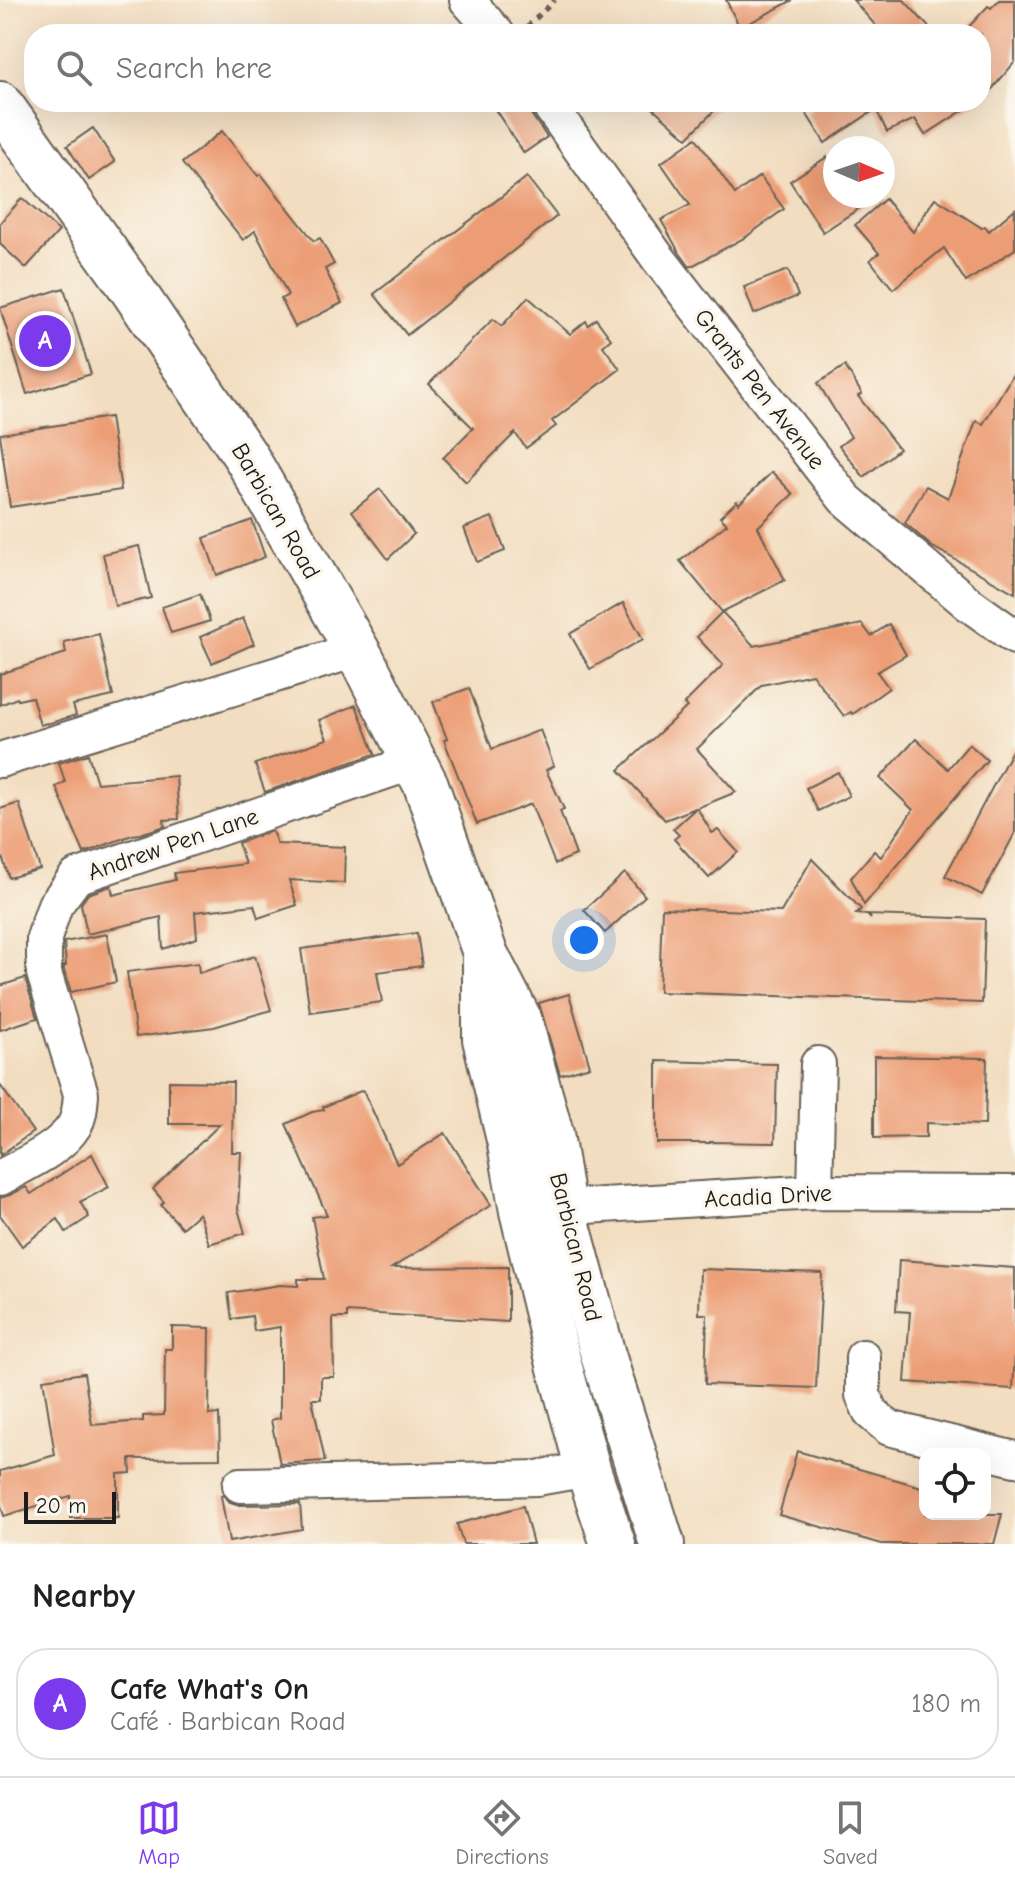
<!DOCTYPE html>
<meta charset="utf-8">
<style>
body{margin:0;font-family:"Comic Neue",sans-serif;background:#f6f6f6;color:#202124}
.controls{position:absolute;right:24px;bottom:24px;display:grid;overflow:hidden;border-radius:16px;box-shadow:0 8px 32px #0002}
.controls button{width:72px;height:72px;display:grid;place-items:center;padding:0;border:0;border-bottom:2px solid #e0e0e0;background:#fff;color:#202124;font:40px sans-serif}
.compass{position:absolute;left:823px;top:136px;width:72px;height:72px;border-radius:50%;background:#fff;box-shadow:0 8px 32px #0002;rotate:92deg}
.scale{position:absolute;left:24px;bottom:20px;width:92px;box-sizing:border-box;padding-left:8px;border:4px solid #1c1c1c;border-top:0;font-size:22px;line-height:28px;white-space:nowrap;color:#1c1c1c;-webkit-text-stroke:6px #fbf7ec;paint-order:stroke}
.you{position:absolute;left:584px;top:940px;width:28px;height:28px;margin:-20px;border:6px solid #fff;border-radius:50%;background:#1a73e8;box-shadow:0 0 0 12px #1a73e833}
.badge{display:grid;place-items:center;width:52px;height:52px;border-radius:50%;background:#7c3aed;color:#fff;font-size:26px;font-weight:700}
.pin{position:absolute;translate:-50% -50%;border:4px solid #fff;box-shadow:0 2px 8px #0006}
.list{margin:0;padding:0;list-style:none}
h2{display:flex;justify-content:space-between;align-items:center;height:104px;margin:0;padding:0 32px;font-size:34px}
h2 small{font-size:26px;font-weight:400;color:#757577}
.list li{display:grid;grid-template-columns:52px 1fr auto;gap:24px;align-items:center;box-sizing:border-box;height:112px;margin:0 16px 16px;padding:0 16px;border:2px solid #e0e0e0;border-radius:32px}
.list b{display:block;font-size:30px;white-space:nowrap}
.list p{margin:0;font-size:26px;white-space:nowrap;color:#757577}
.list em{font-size:26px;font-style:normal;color:#757577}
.icon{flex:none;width:44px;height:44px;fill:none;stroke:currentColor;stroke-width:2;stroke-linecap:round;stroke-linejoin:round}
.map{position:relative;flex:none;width:1015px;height:1544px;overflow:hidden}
.search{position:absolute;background:#fff;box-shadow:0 8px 32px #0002;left:24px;right:24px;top:24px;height:88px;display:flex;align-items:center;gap:20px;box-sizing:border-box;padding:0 28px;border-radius:32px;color:#757577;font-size:30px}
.sheet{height:232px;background:#fff}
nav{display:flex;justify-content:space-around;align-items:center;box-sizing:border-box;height:112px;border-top:2px solid #e0e0e0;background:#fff;font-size:22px;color:#757577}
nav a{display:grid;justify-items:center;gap:4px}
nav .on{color:#7c3aed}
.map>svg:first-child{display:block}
.building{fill:#ec9d74}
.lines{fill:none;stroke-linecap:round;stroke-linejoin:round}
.minor-casing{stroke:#676055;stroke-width:38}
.major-casing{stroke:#676055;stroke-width:48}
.path{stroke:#676055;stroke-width:5;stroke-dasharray:6 6;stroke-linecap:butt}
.minor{stroke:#fff;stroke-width:34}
.major{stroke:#fff;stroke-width:44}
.labels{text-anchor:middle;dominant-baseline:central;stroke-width:7;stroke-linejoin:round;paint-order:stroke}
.street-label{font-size:24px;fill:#1c1c1c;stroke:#fbf7ec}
</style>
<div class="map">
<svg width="1015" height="1544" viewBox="0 0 1015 1544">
<rect width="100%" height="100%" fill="#fbf7ec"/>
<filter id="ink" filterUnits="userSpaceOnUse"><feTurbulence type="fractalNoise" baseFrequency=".0125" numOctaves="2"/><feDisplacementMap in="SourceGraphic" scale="16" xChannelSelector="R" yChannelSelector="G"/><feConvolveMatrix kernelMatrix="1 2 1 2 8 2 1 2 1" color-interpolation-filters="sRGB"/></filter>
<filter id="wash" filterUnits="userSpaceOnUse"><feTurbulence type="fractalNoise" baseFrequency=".006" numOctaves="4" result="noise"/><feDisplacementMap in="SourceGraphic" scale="32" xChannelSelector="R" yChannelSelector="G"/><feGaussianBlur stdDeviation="1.8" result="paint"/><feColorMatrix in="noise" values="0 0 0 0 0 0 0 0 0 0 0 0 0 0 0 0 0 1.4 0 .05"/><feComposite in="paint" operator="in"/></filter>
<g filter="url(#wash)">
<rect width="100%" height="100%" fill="#f2ddc0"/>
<g id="blocks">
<g class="building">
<path d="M726,0H793L740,28Z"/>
<path d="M853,0H904L935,34H883Z"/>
<path d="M999,0H1015V62L981,102V34H962L988,6L991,8Z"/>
<path d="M490,102H527L531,114L547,137L524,153Z"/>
<path d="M646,102H723L687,138Z"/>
<path d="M822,102H976L925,135L915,119L887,132L876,109L825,143L806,113Z"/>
<path d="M93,128L115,162L89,180L67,146Z"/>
<path d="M222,131L258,176L261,174L314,241L320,238L334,264L325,269L342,303L295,327L281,299L288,295L255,231L243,240L182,163Z"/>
<path d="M696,138L735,194L760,176L784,209L746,237L690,267L679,252L661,220L690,205L661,163Z"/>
<path d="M827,157L835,170V196H878L823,232L790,181Z"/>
<path d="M527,177L557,216L407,335L374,294Z"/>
<path d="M22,198L59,231L26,268L0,244V223Z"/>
<path d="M935,198L982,228L985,226L989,231L1015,209V249L966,282L944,248L893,289L870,260L879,253L855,225L885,199L913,232Z"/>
<path d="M788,270L798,296L754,314L744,287Z"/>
<path d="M64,288L91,374L27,394L0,308Z"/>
<path d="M528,297L570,334L586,321L588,325L596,319L611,339L603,346L620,369L552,421L556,426L526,448L515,433L466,482L443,458L473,428L429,384L493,319L502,326Z"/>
<path d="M845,366L862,394L858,396L899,449L864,477L839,446L851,437L818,383Z"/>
<path d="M1015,371V593L931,546L905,523L926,486L948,498L976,421L983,424Z"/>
<path d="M110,417L121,490L10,507L0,434Z"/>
<path d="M772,472L793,494L758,527L785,580L722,612L680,561L727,524L720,517L737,501L739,504Z"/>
<path d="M380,489L414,534L388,559L352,511Z"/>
<path d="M492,517L505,551L477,562L464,528Z"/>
<path d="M252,520L265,557L217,575L204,538Z"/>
<path d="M139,546L151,598L115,606L103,554Z"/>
<path d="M200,594L210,621L171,633L162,607Z"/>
<path d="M623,603L643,639L590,669L570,634Z"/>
<path d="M722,612L754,646L862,624L871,636L889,624L906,655L877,672L889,688L853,714L851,712L844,716L812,674L762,685L697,749L736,792L697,808L712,833L718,830L738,852L709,878L674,839L679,835L673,829L696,808L665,820L619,770L687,707L684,704L723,665L697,637Z"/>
<path d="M243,618L254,644L212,663L200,637Z"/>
<path d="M99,634L113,696L73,705L76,715L47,724V723L40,725L32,697L18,700L17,698L0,705V674L66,653L64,642Z"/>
<path d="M469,688L492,749L540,730L554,766L546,770L564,809L560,811L576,855L555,864L531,804L477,824L444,740L447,739L433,702Z"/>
<path d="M356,705L375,754L265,792L255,764L327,739L319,720Z"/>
<path d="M916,739L948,769L969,744L987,760L864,905L851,878L874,851L881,857L913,810L880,778Z"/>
<path d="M1015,745V833L982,895L945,876Z"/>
<path d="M88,754L97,783L176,776L179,819L164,820L165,826L140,834L132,835L84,853L56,787L65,782L59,763Z"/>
<path d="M838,772L849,796L818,811L806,788Z"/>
<path d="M19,803L40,869L9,878L0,850V809Z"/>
<path d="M272,831L277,844L345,847L344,883L289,880L297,905L258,918L254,905L195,912L197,938L163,949L161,917L87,934L81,904L88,894L111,886L113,895L175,880L174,873L245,864L238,843Z"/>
<path d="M812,859L861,909L856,914L867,915L871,919L869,915L985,919L982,1003L659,992L662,908L781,912Z"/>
<path d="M625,873L645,896L605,933L584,910Z"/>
<path d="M417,933L422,966L377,972L382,1002L310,1012L301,949Z"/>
<path d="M107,934L116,982L71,992L64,970V966H66L64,942Z"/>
<path d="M255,956L271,1010L214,1027L136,1037L127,972L198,963L199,973Z"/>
<path d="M25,978L37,1018L0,1030V986Z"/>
<path d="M569,994L590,1066L560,1075L539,1003Z"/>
<path d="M874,1056L987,1058L985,1125L926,1123V1137L874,1138Z"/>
<path d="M657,1061L777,1064L775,1143L710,1142V1143H657Z"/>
<path d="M169,1081L233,1082L232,1152H241L238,1209L245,1233L209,1244L199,1213L182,1228L161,1205L164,1202L153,1189L220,1124H169Z"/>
<path d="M0,1085L33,1132L0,1155Z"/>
<path d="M363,1090L397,1164L445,1133L491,1205L392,1268L508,1267V1322L347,1312V1318H333L334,1377H321V1399H312L325,1461L280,1464L271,1420L280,1418V1327L254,1331L252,1316L232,1319L228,1293L280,1285L298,1286V1279H324L312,1217L327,1215L286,1124L312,1112L324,1110L323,1107Z"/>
<path d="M92,1154L109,1187L80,1202L89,1217L66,1232L58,1219L22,1246L0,1215V1198L10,1195L26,1187L31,1194Z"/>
<path d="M899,1260L1015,1268V1354L1013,1389L905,1382L910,1312L896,1311Z"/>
<path d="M700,1269L822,1273L816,1388L705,1384L707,1314H699Z"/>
<path d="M172,1327L210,1328L209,1415L219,1414L220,1458L130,1459L131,1473L118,1474V1518H70V1496L4,1516L0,1502V1471L55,1455L43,1379L84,1373L92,1425L143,1421V1416L164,1415L165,1349H172Z"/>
<path d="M797,1451L925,1488V1514H1002L994,1544H882L779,1515Z"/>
<path d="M223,1495L230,1502L240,1505L300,1504L302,1529L229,1542L221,1496Z"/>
<path d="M523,1506L533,1544H463L457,1524Z"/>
</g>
</g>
</g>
<g filter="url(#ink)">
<use href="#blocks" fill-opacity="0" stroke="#676055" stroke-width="2"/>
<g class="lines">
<g class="minor-casing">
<g id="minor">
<path d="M467,0L497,34"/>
<path d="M547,102L658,258L845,499L969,604L1015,637"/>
<path d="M0,760L356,650"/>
<path d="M0,1178C24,1164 59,1150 74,1126C80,1116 80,1105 81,1094L44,973V938L55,905L76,877L414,762"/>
<path d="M815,1192L818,1064"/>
<path d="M539,1209L815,1192L1015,1193"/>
<path d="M863,1357V1395L871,1413L889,1428L1015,1459"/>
<path d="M240,1485L537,1478L588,1469"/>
</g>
</g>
<g class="major-casing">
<g id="major">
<path d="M0,104L128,283L246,457L362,659L426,785L485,953L519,1019L551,1134L563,1207L603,1355L662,1544"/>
<path d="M485,960V1039L510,1144L522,1211L560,1368L588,1469L613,1544"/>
</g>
</g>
<path class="path" d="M527,27L555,0"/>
<use href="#minor" class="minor"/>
<use href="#major" class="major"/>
</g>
</g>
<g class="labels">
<g class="street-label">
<text transform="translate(760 389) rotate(52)">Grants Pen Avenue</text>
<text transform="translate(276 511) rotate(60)">Barbican Road</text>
<text transform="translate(173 844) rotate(-19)">Andrew Pen Lane</text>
<text transform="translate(768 1196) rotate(-3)">Acadia Drive</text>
<text transform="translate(576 1247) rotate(76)">Barbican Road</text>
</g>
</g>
</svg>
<div class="controls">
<button><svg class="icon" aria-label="locate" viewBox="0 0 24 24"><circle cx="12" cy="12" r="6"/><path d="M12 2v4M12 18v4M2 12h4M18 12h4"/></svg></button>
</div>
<svg class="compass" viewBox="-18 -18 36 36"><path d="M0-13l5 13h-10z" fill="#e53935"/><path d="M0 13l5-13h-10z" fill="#757577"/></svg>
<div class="scale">20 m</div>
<div class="you"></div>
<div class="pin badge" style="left:45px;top:341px">A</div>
<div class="search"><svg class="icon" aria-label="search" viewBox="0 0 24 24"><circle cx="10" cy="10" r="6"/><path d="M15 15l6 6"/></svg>Search here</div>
</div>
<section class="sheet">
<h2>Nearby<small></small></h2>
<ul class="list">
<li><span class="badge">A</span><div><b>Cafe What's On</b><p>Café · Barbican Road</p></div><em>180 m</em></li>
</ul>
</section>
<nav>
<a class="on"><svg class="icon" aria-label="map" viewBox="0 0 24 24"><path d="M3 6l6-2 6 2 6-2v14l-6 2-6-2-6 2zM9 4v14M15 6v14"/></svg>Map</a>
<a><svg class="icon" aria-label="directions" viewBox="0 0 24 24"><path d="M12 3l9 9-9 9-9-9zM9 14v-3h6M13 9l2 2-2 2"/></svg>Directions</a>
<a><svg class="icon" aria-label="saved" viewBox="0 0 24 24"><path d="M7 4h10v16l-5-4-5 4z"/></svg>Saved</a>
</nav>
